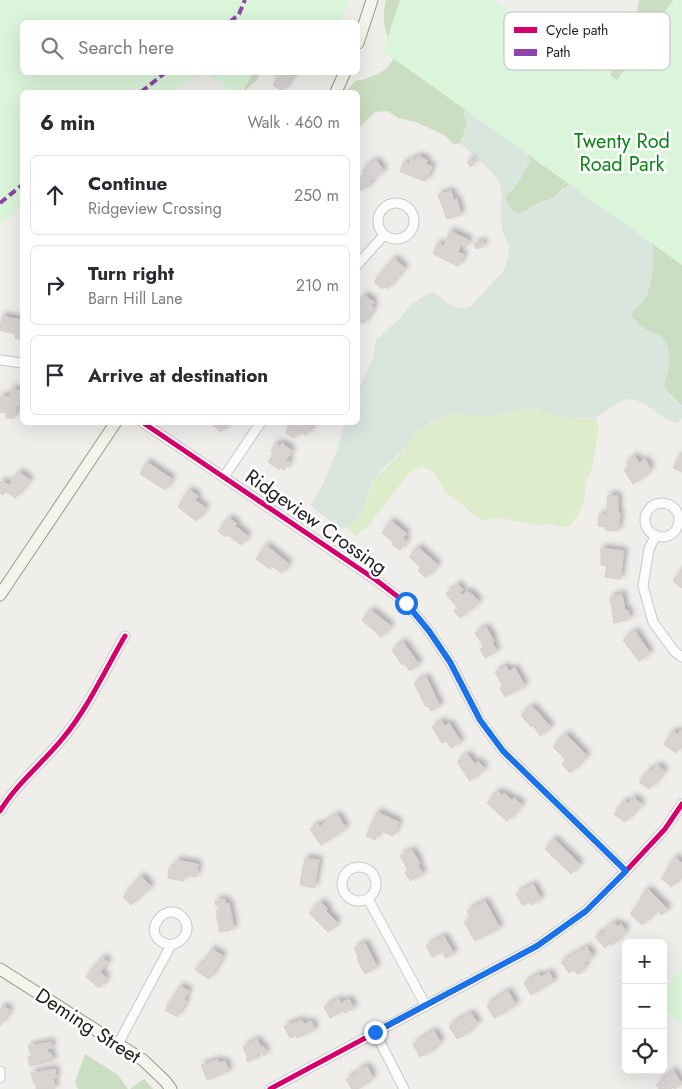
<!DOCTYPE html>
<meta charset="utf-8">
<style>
body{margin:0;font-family:Jost,sans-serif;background:#f2f2f3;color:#2b2b33}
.controls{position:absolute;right:15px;bottom:15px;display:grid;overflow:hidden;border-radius:8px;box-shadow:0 5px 20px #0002}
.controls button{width:45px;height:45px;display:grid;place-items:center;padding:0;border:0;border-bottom:1px solid #e1e1e2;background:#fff;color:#2b2b33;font:25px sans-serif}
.stop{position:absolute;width:15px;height:15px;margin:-11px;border:4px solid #1a73e8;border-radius:50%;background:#fff}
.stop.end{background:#1a73e8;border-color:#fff;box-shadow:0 1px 5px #0008}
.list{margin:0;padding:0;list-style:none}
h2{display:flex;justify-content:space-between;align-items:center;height:65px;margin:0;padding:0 20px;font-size:21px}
h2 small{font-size:16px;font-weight:400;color:#7c7c81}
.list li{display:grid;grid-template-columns:32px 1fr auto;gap:15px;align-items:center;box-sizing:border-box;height:80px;margin:0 10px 10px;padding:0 10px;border:1px solid #e1e1e2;border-radius:8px}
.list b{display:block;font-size:19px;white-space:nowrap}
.list p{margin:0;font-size:16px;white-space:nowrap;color:#7c7c81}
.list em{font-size:16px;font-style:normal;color:#7c7c81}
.icon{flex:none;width:28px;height:28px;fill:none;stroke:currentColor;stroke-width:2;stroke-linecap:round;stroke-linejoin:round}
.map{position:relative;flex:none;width:682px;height:1089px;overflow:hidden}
.search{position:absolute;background:#fff;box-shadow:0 5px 20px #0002;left:20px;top:20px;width:340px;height:55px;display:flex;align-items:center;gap:12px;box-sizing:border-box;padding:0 18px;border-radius:8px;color:#7c7c81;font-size:19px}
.panel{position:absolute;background:#fff;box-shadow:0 5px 20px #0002;left:20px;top:90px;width:340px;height:335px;border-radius:8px}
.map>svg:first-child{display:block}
.grass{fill:#ddeccb}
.forest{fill:#cbdec1}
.wetland{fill:#d9e6de}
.park{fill:#daf5da}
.building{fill:#d7d4d2;stroke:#d3d0cc;filter:url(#shadow)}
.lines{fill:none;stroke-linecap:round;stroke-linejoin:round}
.street-casing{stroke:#c9c8c7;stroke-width:11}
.secondary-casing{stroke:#999a82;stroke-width:13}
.street{stroke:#fdfcfc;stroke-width:9}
.secondary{stroke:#f4f4ed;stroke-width:11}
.quiet{stroke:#8e44ad;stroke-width:4;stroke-dasharray:8 4;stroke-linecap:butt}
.cycleway-casing{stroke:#fff;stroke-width:8}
.cycleway{stroke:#d6006c;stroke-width:5}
.route{stroke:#1a73e8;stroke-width:6}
.labels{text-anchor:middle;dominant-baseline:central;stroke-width:5;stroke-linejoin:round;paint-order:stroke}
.park-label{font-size:20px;fill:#0c8416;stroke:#fff}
.street-label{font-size:20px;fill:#222;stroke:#fff}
.key{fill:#fff;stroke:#bdbdbd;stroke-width:1}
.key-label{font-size:14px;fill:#222}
</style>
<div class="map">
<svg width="682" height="1089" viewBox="0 0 682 1089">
<defs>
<filter id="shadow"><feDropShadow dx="3.5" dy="-3.5" stdDeviation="2.5" flood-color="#0004"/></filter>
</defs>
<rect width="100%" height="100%" fill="#f0eeeb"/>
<path class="grass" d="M533,408C556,418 570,420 595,418L599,427L592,470L586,482L584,501L577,518L568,527H561L550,524L537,525L501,518L482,520L476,517L457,500L446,493L433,472L422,466L411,471L377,514L370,525L355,536L347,528L359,513L376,477L405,449L411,438L421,429L442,417L455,413L481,416L507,414Z"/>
<g class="forest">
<path d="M386,0H465L606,83L619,59L633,38L639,0H679L682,39V406L666,390L664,383L668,371L661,336C649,332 636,326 631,314L647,295L651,277L652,245L563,188C552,202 552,198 537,204C527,208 525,216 513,212L506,201L505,195L514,188L530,162L526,150L464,112L467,125L460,143L454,144L444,135L416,122L398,118L387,111L375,112L358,129V92H346L355,81C369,79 394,70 394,53C394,47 389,41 387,35C383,24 383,11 386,0Z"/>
<path d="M220,73H261L256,81L244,91L236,80Z"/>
<path d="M85,1054L118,1075L128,1089H78L75,1082Z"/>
<path d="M144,1079L153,1089H130Z"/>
</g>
<path class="wetland" d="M466,106L526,150L530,162L518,183L505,195L506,201L513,212C525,216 527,207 538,204C543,202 548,202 553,199C561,194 566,185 574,180L650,239C656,254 653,281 646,296C643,303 635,308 631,315C638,332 660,330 666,343C671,353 670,364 667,374C666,377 664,381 665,385C666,393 676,401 682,406V418L677,423C659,419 649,401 630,399C615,399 606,417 590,418C574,419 560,418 545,413C542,412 538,409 535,408C527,407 516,412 509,413C500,415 491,416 482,416C472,416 461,412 452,414C441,416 430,422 421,429C413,434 411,442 404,449C395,458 382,467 375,478C365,494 362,527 340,529L310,505L323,484L338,448L345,423L358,422V391L373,358L376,340L399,319L412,304L427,294L433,292C444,300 457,313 471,306L503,271L508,259L509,247L502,229L500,211L502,196L500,184L491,171L460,143L467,125L464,112Z"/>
<g class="park">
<path d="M0,0H349L340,22H22V72L254,73L242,92H236L204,73L182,85L177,92H22V207L0,224Z"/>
<path d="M400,0H494L617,80L673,0H682V265L383,51Z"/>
<path d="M682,966V1026L663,1005V995Z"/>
</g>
<g class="building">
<path d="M276,72H295L283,91L273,85L278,77L274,75Z"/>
<path d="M418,156L427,160L426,164L432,166L426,181L400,172L404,162L409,164L411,158L415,160Z"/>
<path d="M470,159L474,164L471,167L467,162Z"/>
<path d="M376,160L384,171L370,181L372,183L361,191L358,186V181L366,175L362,170Z"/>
<path d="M451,191L454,200L457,199L461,215L447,219L438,195Z"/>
<path d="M450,231L469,240L466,247L461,245L458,252L464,255L458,266L433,254L438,243L444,246Z"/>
<path d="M483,241L484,246L476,249L474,244Z"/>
<path d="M394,258L405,268L387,289L384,286L382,289L374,282Z"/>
<path d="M364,295L374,302L371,306L374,308L363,324L358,320V308L359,306L358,304Z"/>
<path d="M2,316L22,320V340L15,338L16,334L0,330Z"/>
<path d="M11,389L22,390L21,405H17L14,418H6L7,413L0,412V396L10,397Z"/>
<path d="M209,422H228L221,432Z"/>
<path d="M290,422H314L306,435L299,431L294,438L286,433Z"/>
<path d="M276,443L280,446L282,443L292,451L286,460L290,462L284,470L280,467L279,470L268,462L274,454L271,451Z"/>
<path d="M680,454L682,455V472L673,468Z"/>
<path d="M635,456L639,463L645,459L651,469L646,473L647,474L633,484L624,470L629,467L626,462Z"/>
<path d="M147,462L172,479L165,490L140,474Z"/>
<path d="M19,472L30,480L15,498L6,491L3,495L0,493V483L2,481L9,485Z"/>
<path d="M189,490L198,496L195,500L206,508L196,521L178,507Z"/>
<path d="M608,495L618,496V513H620L618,531L605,530V527L598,526L599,515H606Z"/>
<path d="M229,518L237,524L235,526L248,536L241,545L228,535L226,537L218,531Z"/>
<path d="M391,521L407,534L403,538L407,541L400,550L392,544L394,543L382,533Z"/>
<path d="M266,545L289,564L282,573L272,566L270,569L256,559Z"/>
<path d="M418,547L438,565L426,578L418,570L421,567L409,557Z"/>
<path d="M601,548L624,551L620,579L605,577L607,566L601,565Z"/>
<path d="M682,569V588L673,581Z"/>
<path d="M458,584L463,590L460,592L462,595L467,591L469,593L470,592L479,602L460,618L454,611L458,608L446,594Z"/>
<path d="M622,594L625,611L628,610L630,619L614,623L610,597Z"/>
<path d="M371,610L391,626L381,637L362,620Z"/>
<path d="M486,627L494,641L492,642L497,651L485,658L480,649L484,647L475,633Z"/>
<path d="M635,631L650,653L639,661L623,640Z"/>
<path d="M403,642L419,664L410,671L404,663L402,665L392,650Z"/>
<path d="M506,666L509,671L515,668L525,686L505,697L500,688L503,686L495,672Z"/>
<path d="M426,677L440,706L431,711L428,706L426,707L414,683Z"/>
<path d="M532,706L551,727L540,736L533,725L531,727L521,715Z"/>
<path d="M442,721L445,726L449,723L461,742L451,748L446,741L442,743L432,727Z"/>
<path d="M682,729V744L676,753L664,744L673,731L678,734Z"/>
<path d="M566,734L587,756L570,773L562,764L566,760L553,747Z"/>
<path d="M467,754L475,764L478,761L485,769L470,781L457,762Z"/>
<path d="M657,765L665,771L649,789L639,782L650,769L652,771Z"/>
<path d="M498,791L502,795L504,793L512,800L514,798L522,805L507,821L487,803Z"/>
<path d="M633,797L642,804L636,811L635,810L625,822L614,814L624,801L628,804Z"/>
<path d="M377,812L399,822L393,836L379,830L375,840L366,836Z"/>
<path d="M337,814L346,828L321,845L310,829L318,824L320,826Z"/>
<path d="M554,839L580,864L571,874L545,849Z"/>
<path d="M412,850L420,864L418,865L423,874L410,881L405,872L408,870L400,856Z"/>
<path d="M676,857L682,863V876L671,887L661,878L670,869L667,867Z"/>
<path d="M305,858L319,860L314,888L300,885Z"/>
<path d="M176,860L198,864L196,877L184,875L183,881L168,878L169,868L175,869Z"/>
<path d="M141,876L151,886L147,891L145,890L131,905L123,897Z"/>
<path d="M533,884L541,899L532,905L530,901L523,906L516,894Z"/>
<path d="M648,889L668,909L662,915L657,910L642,925L630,914L643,900L640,897Z"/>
<path d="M225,899L226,904L229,903L234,929L219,932V925L216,915H217V910H220L219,905L216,906L215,901Z"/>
<path d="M485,901L500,928L475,941L464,922L471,918L467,911Z"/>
<path d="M321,902L328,909L326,911L338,923L328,932L309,913Z"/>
<path d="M614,922L618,926L621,924L626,931L612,945L608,940L606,943L608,945L605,948L595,937L599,933L602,936H604L602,933Z"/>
<path d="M444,936L454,954L446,958L442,951L432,957L426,946Z"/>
<path d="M365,943L377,967L365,974L357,959L359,958L354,948Z"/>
<path d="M587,947L593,957L584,963L586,966L580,970L582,972L577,974L574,970L569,973L561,962Z"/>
<path d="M212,949L223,956L209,979L195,970L200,964L202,965Z"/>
<path d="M103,957L108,962L100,972L107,978L99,988L86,977Z"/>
<path d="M549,972L554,981L531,995L524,983L539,974L541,977Z"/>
<path d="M180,986L189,991L184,1000L186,1001L177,1017L165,1010Z"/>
<path d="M508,991L516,1005L494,1018L487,1005Z"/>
<path d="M339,999L341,1003L349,999L354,1008L345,1013L343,1010L330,1018L324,1007Z"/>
<path d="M3,1006L10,1010L0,1026V1009Z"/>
<path d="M471,1013L478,1024L470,1028L472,1030L457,1039L449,1026Z"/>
<path d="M302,1020L304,1024L311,1021L315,1030L297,1038L296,1035L290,1038L284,1026Z"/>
<path d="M434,1031L441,1043L433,1047L435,1049L420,1057L413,1044Z"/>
<path d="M257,1039L261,1047L263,1046L267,1054L264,1056L262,1052L257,1054L258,1057L248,1062L246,1059L248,1058L243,1047Z"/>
<path d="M51,1042L52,1048L47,1049L48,1053H51L53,1061L30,1066L28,1057L32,1056L28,1046Z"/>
<path d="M218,1060L220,1063L225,1061L229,1071L207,1080L201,1065Z"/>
<path d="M367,1066L373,1078L358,1089H352L346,1079L358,1073L357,1071Z"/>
<path d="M55,1069L56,1078H53L55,1089H36L37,1083L34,1084L31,1073Z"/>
<path d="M673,1070L682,1084L675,1089L673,1087L671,1089H659L656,1085Z"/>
</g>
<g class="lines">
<g class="street-casing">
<g id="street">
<circle cx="396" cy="221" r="18"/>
<path d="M358,264L384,235"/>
<path d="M0,360L22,363"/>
<path d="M142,422L376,580L406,603L429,631L450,662L480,720L503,751L626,871"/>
<path d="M224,477L261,422"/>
<circle cx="662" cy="520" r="17"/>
<path d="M656,535L649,549L643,586L653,622L675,652L682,657"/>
<path d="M0,811C17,783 43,763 63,738C88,708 105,670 125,636"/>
<circle cx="359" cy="884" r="17"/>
<path d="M368,899L426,1006"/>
<path d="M375,1032L404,1089"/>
<path d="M118,1044L171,945C183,942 192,931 184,919C166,895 135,939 171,945"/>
<path d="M0,1071V1078"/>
<path d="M270,1089L537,946L586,911L626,871L665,829L682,804"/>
</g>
</g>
<g class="secondary-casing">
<g id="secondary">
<path d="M358,43L372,0"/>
<path d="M336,92L345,72"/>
<path d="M0,595L116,422"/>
<path d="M0,969L143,1060L165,1081L171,1089"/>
</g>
</g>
<use href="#street" class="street"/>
<use href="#secondary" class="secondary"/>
<g class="quiet">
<path d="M230,22L239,14L245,0"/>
<path d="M141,92L166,72"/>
<path d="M0,203L22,185"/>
</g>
<g class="cycleway-casing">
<g id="cycleway">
<path d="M142,422L376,580L406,603L429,631L450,662L480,720L503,751L626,871"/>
<path d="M0,811C17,783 43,763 63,738C88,708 105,670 125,636"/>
<path d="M270,1089L537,946L586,911L626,871L665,829L682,804"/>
</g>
</g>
<use href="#cycleway" class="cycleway"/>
</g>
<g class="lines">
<path class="route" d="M375,1032L537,946L586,911L626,871L503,751L480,720L450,662L429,631L406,603"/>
</g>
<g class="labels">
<g class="park-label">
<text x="622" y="141">Twenty Rod<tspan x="622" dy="23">Road Park</tspan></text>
</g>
<g class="street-label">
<text transform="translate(316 522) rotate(35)">Ridgeview Crossing</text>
<text transform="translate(88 1026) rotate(33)">Deming Street</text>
</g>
</g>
<rect x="504" y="12" width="166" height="58" rx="8" class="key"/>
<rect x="514" y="27" width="23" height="6" fill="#d6006c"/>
<rect x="514" y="49" width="23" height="7" fill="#8e44ad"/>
<g class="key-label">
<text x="546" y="35">Cycle path</text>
<text x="546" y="57">Path</text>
</g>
</svg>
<div class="controls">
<button>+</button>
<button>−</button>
<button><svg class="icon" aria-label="locate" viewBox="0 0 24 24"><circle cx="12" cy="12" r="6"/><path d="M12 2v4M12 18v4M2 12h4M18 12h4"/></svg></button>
</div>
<div class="stop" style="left:406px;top:603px"></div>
<div class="stop end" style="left:375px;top:1032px"></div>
<div class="search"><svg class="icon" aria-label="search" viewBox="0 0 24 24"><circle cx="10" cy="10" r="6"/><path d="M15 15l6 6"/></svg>Search here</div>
<section class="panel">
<h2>6 min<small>Walk · 460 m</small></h2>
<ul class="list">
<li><svg class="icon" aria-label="ahead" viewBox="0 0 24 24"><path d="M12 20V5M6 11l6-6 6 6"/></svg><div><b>Continue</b><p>Ridgeview Crossing</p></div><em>250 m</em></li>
<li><svg class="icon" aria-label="right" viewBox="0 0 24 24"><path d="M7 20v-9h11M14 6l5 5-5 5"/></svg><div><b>Turn right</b><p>Barn Hill Lane</p></div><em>210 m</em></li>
<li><svg class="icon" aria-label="arrive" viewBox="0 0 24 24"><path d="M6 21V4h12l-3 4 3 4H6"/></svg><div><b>Arrive at destination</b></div></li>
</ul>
</section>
</div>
